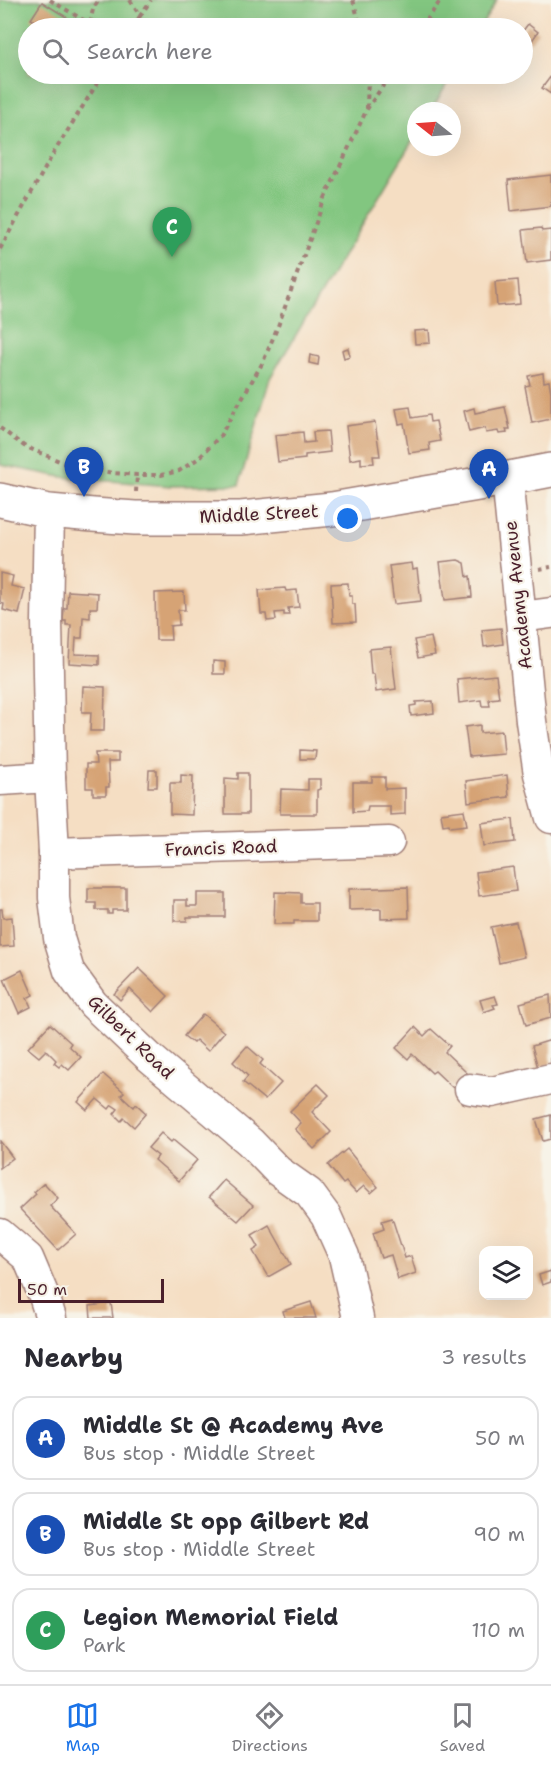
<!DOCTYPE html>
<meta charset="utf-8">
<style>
body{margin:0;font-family:"Shantell Sans",sans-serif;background:#f2f2f3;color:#2b2b33}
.controls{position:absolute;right:18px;bottom:18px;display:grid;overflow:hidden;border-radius:12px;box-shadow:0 6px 24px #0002}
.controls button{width:54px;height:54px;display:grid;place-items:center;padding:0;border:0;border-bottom:2px solid #e1e1e2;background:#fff;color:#2b2b33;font:30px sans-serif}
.compass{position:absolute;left:407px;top:102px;width:54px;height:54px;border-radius:50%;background:#fff;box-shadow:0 6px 24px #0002;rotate:287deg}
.scale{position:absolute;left:18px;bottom:15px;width:146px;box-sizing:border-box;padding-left:6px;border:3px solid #4a1f2b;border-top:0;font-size:16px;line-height:21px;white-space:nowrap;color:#4a1f2b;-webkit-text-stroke:4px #f7f3e8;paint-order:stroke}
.you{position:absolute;left:348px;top:519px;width:21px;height:21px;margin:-15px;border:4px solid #fff;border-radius:50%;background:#1a73e8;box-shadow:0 0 0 9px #1a73e833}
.badge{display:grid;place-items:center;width:39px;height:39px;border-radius:50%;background:#1a73e8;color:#fff;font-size:20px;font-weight:700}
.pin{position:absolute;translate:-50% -50px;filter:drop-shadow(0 2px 3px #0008)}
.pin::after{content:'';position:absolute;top:32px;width:21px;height:18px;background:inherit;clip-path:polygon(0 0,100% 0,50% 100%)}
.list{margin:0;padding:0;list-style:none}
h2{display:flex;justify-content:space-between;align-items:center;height:78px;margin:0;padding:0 24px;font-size:26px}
h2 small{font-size:20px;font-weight:400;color:#7c7c81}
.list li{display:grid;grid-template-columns:39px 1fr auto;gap:18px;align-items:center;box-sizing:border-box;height:84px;margin:0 12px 12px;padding:0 12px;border:2px solid #e1e1e2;border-radius:18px}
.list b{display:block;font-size:22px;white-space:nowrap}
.list p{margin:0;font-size:20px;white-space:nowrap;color:#7c7c81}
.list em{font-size:20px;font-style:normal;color:#7c7c81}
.icon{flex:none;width:33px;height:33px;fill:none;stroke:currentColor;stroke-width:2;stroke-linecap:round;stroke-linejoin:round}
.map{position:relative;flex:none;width:551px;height:1318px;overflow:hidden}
.search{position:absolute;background:#fff;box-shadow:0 6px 24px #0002;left:18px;right:18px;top:18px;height:66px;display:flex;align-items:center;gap:15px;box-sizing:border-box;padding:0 21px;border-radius:33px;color:#7c7c81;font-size:22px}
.sheet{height:366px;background:#fff}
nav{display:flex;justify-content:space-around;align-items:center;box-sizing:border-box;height:84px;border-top:2px solid #e1e1e2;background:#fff;font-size:16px;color:#7c7c81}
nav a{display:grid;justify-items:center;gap:3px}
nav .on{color:#1a73e8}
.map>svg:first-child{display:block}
.green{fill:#82c680;stroke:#667256;stroke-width:1.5}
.building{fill:#d6a375}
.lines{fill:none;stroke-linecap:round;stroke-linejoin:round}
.minor-casing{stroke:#a07e77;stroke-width:33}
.major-casing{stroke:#a07e77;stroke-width:36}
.path{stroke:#a07e77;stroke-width:4;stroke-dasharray:4.5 4.5;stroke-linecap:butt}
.minor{stroke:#fff;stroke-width:30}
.major{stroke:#fff;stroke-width:33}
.labels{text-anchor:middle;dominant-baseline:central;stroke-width:4.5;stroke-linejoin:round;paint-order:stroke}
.street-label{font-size:18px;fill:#4a1f2b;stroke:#f7f3e8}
</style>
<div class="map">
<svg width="551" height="1318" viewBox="0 0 551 1318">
<rect width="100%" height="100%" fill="#f7f3e8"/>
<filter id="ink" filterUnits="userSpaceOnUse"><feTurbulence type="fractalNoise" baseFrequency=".0167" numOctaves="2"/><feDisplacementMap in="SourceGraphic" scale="12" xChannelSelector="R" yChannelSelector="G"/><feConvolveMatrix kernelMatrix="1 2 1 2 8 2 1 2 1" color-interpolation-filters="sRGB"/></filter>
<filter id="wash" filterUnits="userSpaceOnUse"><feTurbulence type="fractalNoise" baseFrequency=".008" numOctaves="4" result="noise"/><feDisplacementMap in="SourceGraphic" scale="24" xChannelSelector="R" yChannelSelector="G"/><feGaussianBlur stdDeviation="1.35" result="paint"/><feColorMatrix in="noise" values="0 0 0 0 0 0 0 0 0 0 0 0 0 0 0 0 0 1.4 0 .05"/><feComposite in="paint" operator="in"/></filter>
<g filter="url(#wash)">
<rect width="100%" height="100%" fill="#f5dec3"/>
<path class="green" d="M0,0H497L480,28H28V74H453L431,111H416V135L270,378L239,485L171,486L62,477L0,465Z"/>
<g id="blocks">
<g class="building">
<path d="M42,2L84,28H47L31,19Z"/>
<path d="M528,24L538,32L531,42L522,36V32Z"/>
<path d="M551,76V94L542,88Z"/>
<path d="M551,175V206L511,211L508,180Z"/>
<path d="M541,228L542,231L551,230V260L527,263L523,230Z"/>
<path d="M518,280L520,304L497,306L495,282Z"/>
<path d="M429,330L430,343L415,344L414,331Z"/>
<path d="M348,348L350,356L344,358L342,350Z"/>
<path d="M310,355L319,357L318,365L309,363Z"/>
<path d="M543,373L544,382L549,381L551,392V419L532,423L525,386L530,385L528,376Z"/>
<path d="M410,407L412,418L429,415L430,422L436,421L440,441L429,443L430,450L409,453L404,423L399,424L396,409Z"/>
<path d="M505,407L510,429H506L507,433L499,434L498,431L486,433L485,428L469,432L464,411L474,408L475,413Z"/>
<path d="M375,422L380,456H373L374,463L361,464V458L350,460L346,426Z"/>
<path d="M328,431L330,452L305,455V459L278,462L275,435L303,432L304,443L314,442L313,432Z"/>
<path d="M458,560L465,563L467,577L470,576L472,597L445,600L440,562Z"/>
<path d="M412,563L413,569L417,568L421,601L394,604L389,566Z"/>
<path d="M0,573L13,576L11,586L25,589L19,614L3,610L4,604L0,603Z"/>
<path d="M348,583L349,596H352V604H355L356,622L333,623L331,584Z"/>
<path d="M285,588L286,591L297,590L299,607L288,608L289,615H284V612L275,613L276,620L267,621L266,614H261L259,590Z"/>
<path d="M68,591L98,593L97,608H90V618L83,617L82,638H76L75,654L99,655V665L69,663L71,625H66V621H63L64,608H67Z"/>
<path d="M184,592L185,610H178L179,625L170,626L171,640H156L155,593Z"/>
<path d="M501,628L503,644L484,647L482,630Z"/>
<path d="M431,637L435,655L418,658L414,640Z"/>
<path d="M391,647L396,689L376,692L374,674H371L369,649Z"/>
<path d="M213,661L225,662V674H213Z"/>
<path d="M496,675L499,698L489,699L490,706H482L481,700L459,703L457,679Z"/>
<path d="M83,686L105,687L104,731H90L91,712H82Z"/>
<path d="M433,701L434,713L411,716L410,706L416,705V702Z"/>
<path d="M480,725V733L502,731L504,754L469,757L465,727Z"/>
<path d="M300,750L316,751L315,759H300Z"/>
<path d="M95,753H118V762H108L109,787H106V795H93V788H86V764H96Z"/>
<path d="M149,770H157V787H148Z"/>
<path d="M238,773H248V814H225V778L238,779Z"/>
<path d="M181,775L193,776L192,815L170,814V783H181Z"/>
<path d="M507,775L509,797L468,802L466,781Z"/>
<path d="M372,777H385V789L405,788V814L390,815V806H368L367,811L353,812V782H372Z"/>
<path d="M308,779H320V789L317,790V814H280L281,789L308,790Z"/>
<path d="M464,810L467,825L450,827L449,824L443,825L441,813Z"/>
<path d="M513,819L515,842L484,846L481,823Z"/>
<path d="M513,867L516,891L479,896L476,872Z"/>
<path d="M408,887L409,918L381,919V909L349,910V889Z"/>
<path d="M88,888H126V910H112V914H108V910H96V903H88Z"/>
<path d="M275,892L301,893V903H317V921H294V924H274Z"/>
<path d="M197,893H225V917H187V921H174V900H187V906H197Z"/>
<path d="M0,909H2L3,918L12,917L14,946L0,947Z"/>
<path d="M516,922L524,957L499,963L491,927Z"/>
<path d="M139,968L168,996L153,1012L130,989L120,1000L114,994Z"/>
<path d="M22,970L33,995L27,998L31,1007L19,1013L4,979Z"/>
<path d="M550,995L551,1018L526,1025L520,1003Z"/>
<path d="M495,996L498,1004L493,1005L495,1008L484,1012L480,1000Z"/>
<path d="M203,1014L224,1032L208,1051L196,1040L193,1043L184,1036Z"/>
<path d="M50,1024L71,1043L69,1046L81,1057L69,1070L62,1064L59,1067L54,1063L56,1060L46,1050L39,1057L28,1048Z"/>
<path d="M415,1027L424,1036L431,1029L450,1046L445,1052L467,1073L453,1088L435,1071L432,1073L412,1054L408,1059L396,1048Z"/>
<path d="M551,1040V1064L538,1068L532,1046Z"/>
<path d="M247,1046L263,1060L260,1064L281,1083L265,1100L243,1082L248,1076L233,1062Z"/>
<path d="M103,1074L124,1092L121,1095L134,1107L136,1104L146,1113L134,1127L124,1118L121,1121L114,1114L118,1109L112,1105L109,1109L97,1099L87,1110L78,1102Z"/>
<path d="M318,1084L329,1095L312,1112L331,1132L314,1149L295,1129L301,1123L290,1111Z"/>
<path d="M551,1115V1139L543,1141L536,1119Z"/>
<path d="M161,1133L171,1142L173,1140L197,1160L179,1181L155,1160L158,1156L148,1148Z"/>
<path d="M0,1141L13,1158L0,1168Z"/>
<path d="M347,1149L378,1187L371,1193L364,1186L356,1193L346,1182L343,1184L328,1165Z"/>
<path d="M224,1180L253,1205L238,1221L209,1197Z"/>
<path d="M44,1183L58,1198L50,1206L76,1234L58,1250L20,1209L36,1194L34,1192Z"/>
<path d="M392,1218L405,1258L411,1256L416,1273L398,1279L391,1255L381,1258L373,1233L384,1229L382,1221Z"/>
<path d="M269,1225L291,1264L268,1277L253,1251L259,1247L252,1235Z"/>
<path d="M551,1271V1282L542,1285L539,1275Z"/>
<path d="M311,1302L316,1318H285L283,1311Z"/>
<path d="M111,1303L113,1318H91L90,1306Z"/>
</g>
</g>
</g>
<g filter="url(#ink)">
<use href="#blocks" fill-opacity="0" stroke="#a07e77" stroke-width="1.5"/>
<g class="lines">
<g class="minor-casing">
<g id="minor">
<path d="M511,478L509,498L531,721L539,774L551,818"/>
<path d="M49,511L47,622L50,777L54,853V898L59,938L69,971L93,1004L148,1056L250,1142L278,1171L309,1193L326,1216L344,1256L358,1318"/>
<path d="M521,617L551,613"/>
<path d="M0,780L50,777"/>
<path d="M54,853L389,842"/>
<path d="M470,1089L492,1092L551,1079"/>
<path d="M0,1234L28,1258L44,1296L51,1318"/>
</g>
</g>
<g class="major-casing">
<path id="major" d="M0,500L49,511L93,515L135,518H241L332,509L478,484L551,470"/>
</g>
<g class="path">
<path d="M50,0L90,24"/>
<path d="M130,0L140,16L132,28"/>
<path d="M353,0L361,28"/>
<path d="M140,16L151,0"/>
<path d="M97,28L90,24L93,9L99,0"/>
<path d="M421,28L441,0"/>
<path d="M367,108L368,74"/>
<path d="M0,249L53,154L103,74"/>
<path d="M0,428L24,446L69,465L113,473L137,475H161L179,471L199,458L220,436L263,362L278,326L325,198L367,109L391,74"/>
<path d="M136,492L137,475"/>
<path d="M539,569L551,567"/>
</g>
<use href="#minor" class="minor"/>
<use href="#major" class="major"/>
</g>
</g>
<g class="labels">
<g class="street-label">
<text transform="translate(259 514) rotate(-3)">Middle Street</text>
<text transform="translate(518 595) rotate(-96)">Academy Avenue</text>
<text transform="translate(221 848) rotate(-2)">Francis Road</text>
<text transform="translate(131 1037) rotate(44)">Gilbert Road</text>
</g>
</g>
</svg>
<div class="controls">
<button><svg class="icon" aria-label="layers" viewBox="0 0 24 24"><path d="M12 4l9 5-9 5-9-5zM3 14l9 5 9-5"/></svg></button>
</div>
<svg class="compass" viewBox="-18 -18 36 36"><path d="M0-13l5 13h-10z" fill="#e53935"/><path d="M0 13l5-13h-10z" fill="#7c7c81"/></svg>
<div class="scale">50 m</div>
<div class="you"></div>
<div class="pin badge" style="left:489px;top:499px;background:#1a4fb4">A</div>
<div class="pin badge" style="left:84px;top:497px;background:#1a4fb4">B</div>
<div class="pin badge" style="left:172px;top:257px;background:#2e9e5b">C</div>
<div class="search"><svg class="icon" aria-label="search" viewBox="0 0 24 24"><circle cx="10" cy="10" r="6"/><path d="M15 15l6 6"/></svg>Search here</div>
</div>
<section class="sheet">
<h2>Nearby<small>3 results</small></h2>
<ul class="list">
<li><span class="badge" style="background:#1a4fb4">A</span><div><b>Middle St @ Academy Ave</b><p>Bus stop · Middle Street</p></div><em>50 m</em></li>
<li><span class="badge" style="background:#1a4fb4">B</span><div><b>Middle St opp Gilbert Rd</b><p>Bus stop · Middle Street</p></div><em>90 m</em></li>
<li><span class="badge" style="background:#2e9e5b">C</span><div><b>Legion Memorial Field</b><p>Park</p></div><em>110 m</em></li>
</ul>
</section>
<nav>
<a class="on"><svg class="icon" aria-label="map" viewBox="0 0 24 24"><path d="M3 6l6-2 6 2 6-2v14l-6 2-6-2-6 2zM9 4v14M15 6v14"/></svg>Map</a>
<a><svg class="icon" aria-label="directions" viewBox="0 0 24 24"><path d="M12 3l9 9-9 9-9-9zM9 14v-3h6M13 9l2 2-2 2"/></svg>Directions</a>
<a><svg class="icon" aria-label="saved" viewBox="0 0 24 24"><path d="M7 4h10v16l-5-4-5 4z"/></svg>Saved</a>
</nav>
